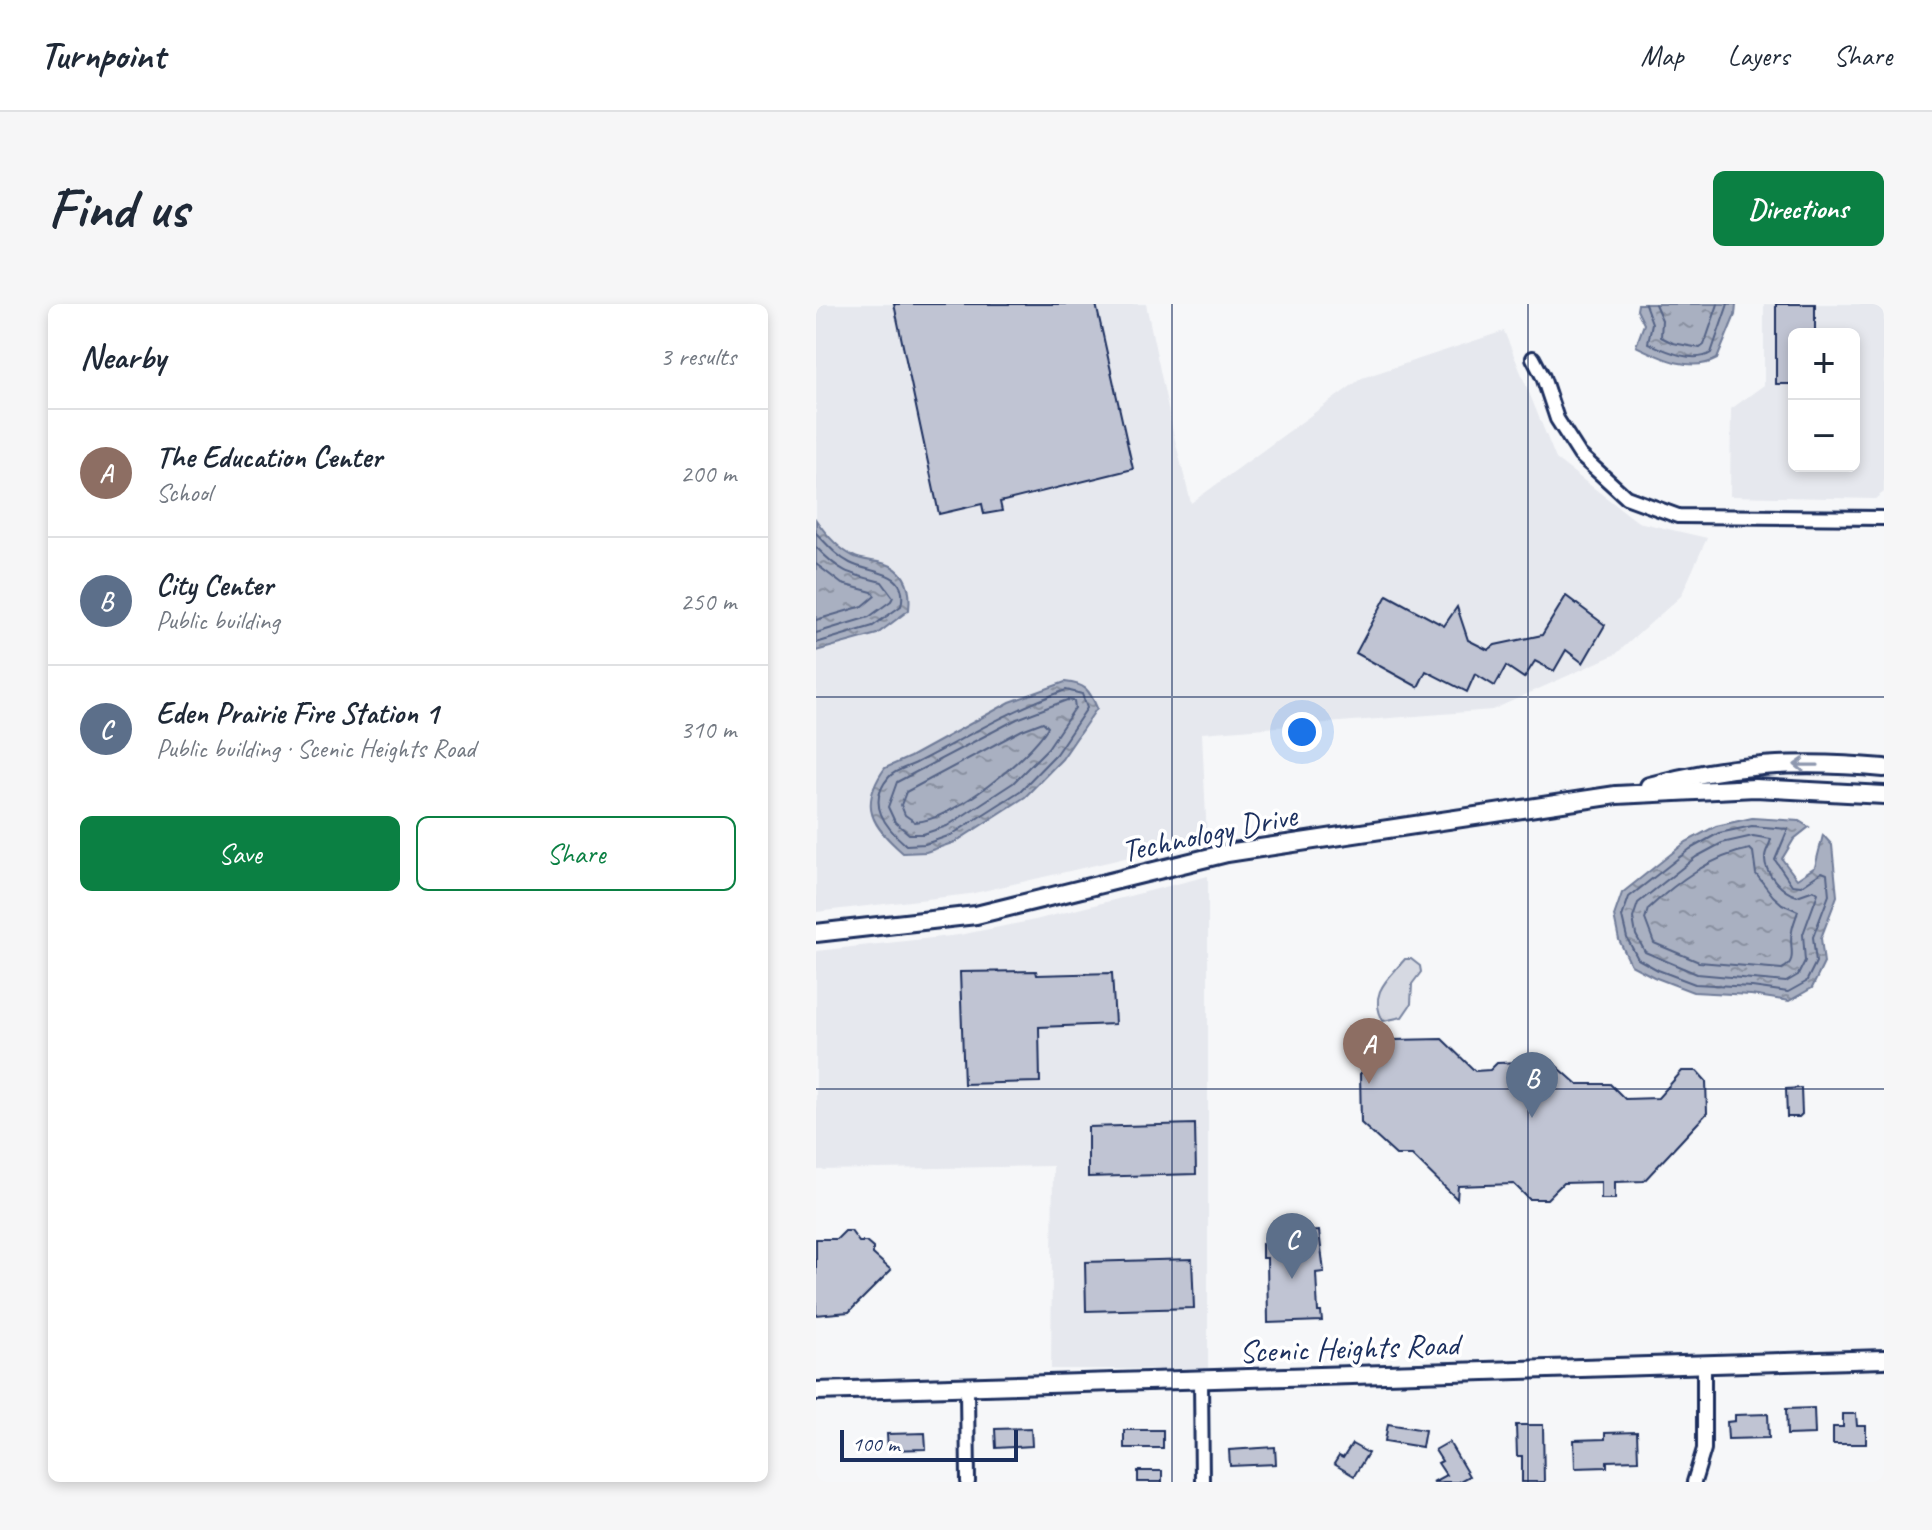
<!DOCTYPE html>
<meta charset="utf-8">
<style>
body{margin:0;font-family:Caveat,sans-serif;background:#f6f6f7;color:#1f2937}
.controls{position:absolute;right:24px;top:24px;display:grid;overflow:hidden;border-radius:12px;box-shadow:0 4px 12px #0003}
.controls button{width:72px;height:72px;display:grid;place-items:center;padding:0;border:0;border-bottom:2px solid #e0e1e3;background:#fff;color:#1f2937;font:40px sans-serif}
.scale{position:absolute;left:24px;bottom:20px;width:178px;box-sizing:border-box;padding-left:8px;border:4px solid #1b2f5e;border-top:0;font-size:22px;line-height:28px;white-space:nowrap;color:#1b2f5e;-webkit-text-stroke:6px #fff;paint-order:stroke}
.you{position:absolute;left:486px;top:428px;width:28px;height:28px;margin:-20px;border:6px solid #fff;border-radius:50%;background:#1a73e8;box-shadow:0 0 0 12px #1a73e833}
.badge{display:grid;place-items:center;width:52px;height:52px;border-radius:50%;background:#0b8043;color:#fff;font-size:26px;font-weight:700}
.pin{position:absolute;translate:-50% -66px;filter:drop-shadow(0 2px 4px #0008)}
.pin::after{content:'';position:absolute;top:42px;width:28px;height:24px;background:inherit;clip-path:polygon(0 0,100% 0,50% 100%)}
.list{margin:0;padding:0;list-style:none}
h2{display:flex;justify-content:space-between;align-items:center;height:104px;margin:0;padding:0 32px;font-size:34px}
h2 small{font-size:26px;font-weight:400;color:#747a83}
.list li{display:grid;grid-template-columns:52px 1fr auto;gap:24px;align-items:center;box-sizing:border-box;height:128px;padding:0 32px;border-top:2px solid #e0e1e3}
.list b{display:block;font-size:30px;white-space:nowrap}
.list p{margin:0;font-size:26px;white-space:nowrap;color:#747a83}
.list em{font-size:26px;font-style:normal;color:#747a83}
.actions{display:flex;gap:16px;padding:24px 32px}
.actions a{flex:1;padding:18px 0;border:2px solid #0b8043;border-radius:12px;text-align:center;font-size:28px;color:#0b8043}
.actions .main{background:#0b8043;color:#fff}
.map{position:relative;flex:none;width:1068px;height:1178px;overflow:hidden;border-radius:12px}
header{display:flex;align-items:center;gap:48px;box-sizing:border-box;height:112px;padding:0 40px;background:#fff;border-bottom:2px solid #e0e1e3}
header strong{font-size:38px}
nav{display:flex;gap:44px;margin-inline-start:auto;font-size:28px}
.intro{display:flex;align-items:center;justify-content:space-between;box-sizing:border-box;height:192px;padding:0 48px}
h1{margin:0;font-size:56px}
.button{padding:20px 36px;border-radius:12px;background:#0b8043;color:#fff;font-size:28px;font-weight:700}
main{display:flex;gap:48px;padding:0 48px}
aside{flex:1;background:#fff;border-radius:12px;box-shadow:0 4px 12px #0003}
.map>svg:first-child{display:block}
.built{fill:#e6e8ee;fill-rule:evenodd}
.park{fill:#d6d9e2;stroke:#7884a0;stroke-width:2}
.water{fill:url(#water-ripples);stroke:#707c99;stroke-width:2}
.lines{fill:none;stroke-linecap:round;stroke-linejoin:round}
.shore{stroke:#546386;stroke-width:2}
.building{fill:#c0c4d3;stroke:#1b2f5e;stroke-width:2}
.minor-casing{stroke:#1b2f5e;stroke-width:18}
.tertiary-casing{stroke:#1b2f5e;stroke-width:22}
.minor{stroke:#fff;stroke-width:12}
.tertiary{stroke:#fff;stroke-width:16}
.oneway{stroke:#8d97ae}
.grid{fill:none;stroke:#1b2f5e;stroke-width:2;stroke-opacity:0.55}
.labels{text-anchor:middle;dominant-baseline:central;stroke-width:7;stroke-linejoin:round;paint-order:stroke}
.street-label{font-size:32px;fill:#1b2f5e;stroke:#fff}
</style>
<header>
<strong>Turnpoint</strong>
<nav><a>Map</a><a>Layers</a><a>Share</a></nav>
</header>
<div class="intro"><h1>Find us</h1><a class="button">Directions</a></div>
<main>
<aside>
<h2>Nearby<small>3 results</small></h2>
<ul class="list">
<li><span class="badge" style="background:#8d6e63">A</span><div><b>The Education Center</b><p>School</p></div><em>200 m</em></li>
<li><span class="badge" style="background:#5c6f8a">B</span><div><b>City Center</b><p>Public building</p></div><em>250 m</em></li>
<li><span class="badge" style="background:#5c6f8a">C</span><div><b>Eden Prairie Fire Station 1</b><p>Public building · Scenic Heights Road</p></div><em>310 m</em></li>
</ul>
<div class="actions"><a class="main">Save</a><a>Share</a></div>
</aside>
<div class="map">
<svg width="1068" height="1178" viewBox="0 0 1068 1178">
<defs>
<pattern id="water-ripples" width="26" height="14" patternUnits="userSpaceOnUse" patternTransform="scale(2)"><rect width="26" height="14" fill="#a9b0c1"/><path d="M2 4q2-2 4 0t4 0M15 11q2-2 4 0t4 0" fill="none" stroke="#8990a0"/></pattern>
</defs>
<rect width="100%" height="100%" fill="#f6f7f9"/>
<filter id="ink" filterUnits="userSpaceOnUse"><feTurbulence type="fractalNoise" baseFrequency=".0125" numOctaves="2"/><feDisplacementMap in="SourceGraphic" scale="16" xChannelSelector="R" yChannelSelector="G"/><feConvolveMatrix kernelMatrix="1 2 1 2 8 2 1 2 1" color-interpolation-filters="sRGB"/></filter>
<g filter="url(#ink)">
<g class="built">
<path d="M0,0H330L357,128L375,199L546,74L688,27L740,155L822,218L891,234L865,292L800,350L676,406L386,429L391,535L154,590L0,608Z"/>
<path d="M948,0H1068V188L1059,195L914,192L915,105L948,81ZM978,30H1038V162H978Z"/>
<path d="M392,572V1065H235L237,862L0,866V647L143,631L219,616Z"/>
</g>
<path class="park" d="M589,655H595L604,662L605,668L596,680L595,700L586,713L567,717C552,689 572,675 589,655Z"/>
<g class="water">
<path d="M822,0H920L919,11L901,55C875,69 845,54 820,42L828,20L821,6Z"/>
<path d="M0,216C9,229 23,245 37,252C48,258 63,256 75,262C92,271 95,289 93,306L61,330L0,347Z"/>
<path d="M249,378C269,380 273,385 281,404L246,455L209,493L139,538L110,548L87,549C56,522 42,502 69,464L94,453L194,398Z"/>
<path d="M936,514L983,517L993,523L978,535L966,555L981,575L999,563L1007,531L1016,541L1021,592L1005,634L1008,659L996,684L973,697L935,691L877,688L838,673L815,661L803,636L798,612L806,589L870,538L900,522Z"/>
</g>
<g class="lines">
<g class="shore">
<path d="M829,0L836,19L832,39C850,47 878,60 895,49L912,0"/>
<path d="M839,0L846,16L845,33L857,39L884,44L888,41L902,0"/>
<path d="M0,229C11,240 20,252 34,259C54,270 94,265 85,302L57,322L0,339"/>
<path d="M0,243C25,269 33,270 66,278L77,293L75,297L53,313L0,329"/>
<path d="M0,260L26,280L56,288L59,292L47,302L0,316"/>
<path d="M250,386L266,390L271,404L240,450L204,487L135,531L109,540L90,541C69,523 50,499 73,473C79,466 92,463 100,459C151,433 196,405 250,386Z"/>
<path d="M251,396L258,397L259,404L232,444L197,479L131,522L107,530H93L79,518L72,503L81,478L201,415Z"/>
<path d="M227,418L232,423C212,455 137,516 99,518L89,511L85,501L90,488L206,426Z"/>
<path d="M936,522L972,525L959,556L976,581L985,582L1006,568L1011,570L1013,591L997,633L1000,658L990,678L972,688L936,683L879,680L842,666L822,655L811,634L806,613L813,593L874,545L903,529Z"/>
<path d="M937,532L955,535C954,541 949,547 949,553C948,569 967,589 981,592L998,586L1002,589L987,630L989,657L982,671L970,678L881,670L829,648L820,631L817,614L822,599L880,553L906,539Z"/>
<path d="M934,545L937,548L940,570L957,592L966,600L982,607C980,614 977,620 976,627C972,643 983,657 966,665L883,658L838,639L829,615L832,605C861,578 895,552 934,545Z"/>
</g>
</g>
<g class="building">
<path d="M78,0H280L317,165L184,198L186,207L168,210L166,200L123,210Z"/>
<path d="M960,0H999V30H978V80H960Z"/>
<path d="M571,291L628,322L641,303L652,336L672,346L679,341L726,331L750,292L789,321L767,359L750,346L738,367L719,357L708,374L690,362L679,382L659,370L651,388L610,367L602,383L540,349Z"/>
<path d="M220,667L221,671L296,669L299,720L223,723L224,778L148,780L144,668Z"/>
<path d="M626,735L659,767L674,766L681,759L735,757L761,780H794L809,795L842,794L866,767H881L890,777L891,809L828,877L799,878V895H785V878L747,879L731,895H713L698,880L642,882L641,895L596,851H580L545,819L544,770L577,736Z"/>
<path d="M985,784L986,810L983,813H971L970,785Z"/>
<path d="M379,820L380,870L272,873V823Z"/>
<path d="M29,927H35L43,938H50L57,944V950L75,966L33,1008L0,1011V935H21Z"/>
<path d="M503,927L508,968L500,969L502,1008H505L506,1017L452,1019L451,954H446V940L471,939V929Z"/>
<path d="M376,955L378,1004L270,1007L269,958Z"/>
<path d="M998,1104L999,1130L971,1131L970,1105Z"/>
<path d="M952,1110L953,1134L912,1135L911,1118L919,1117V1111Z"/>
<path d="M1027,1110H1040L1041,1122H1050V1140H1017V1123H1027Z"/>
<path d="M572,1120L609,1126L606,1143L569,1137Z"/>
<path d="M700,1121H727L728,1178H706V1152H701Z"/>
<path d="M215,1124L216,1142L180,1144L179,1125Z"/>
<rect x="308" y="1126" width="39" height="18"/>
<path d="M821,1128L822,1156L791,1157V1163L759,1164L758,1136L789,1135V1129Z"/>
<path d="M109,1129L110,1145L72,1146L71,1130Z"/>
<path d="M633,1138L653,1172L642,1178H617L630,1171L622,1159L626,1157L619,1146Z"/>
<path d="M536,1140L552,1149L538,1172L518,1160L523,1152L527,1154Z"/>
<path d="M459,1143L460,1160L414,1162L413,1146Z"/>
<rect x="322" y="1167" width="24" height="11"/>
</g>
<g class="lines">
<g class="minor-casing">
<g id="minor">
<path d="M717,54L727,73L741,115L764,151L810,193L862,212L1068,214"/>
<path d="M385,1077L386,1178"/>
<path d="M151,1084L152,1178"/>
<path d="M878,1178L888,1145V1061"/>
</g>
</g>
<g class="tertiary-casing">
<g id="tertiary">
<path d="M833,482C915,460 983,456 1068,464"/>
<path d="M0,629L160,611L411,549L800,491L939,484L1068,491"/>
<path d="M0,1087L1068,1055"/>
</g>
</g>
<use href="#minor" class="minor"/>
<use href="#tertiary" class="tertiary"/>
</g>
<defs><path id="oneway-shaft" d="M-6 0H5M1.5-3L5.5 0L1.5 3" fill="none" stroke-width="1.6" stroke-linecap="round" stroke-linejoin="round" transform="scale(2)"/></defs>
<use class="oneway" href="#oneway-shaft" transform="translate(990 461) rotate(-179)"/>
</g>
<path class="grid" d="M356,0V1178M712,0V1178M0,393H1068M0,785H1068"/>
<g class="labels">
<g class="street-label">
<text transform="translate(393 529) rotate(-12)">Technology Drive</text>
<text transform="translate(533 1044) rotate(-2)">Scenic Heights Road</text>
</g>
</g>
</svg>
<div class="controls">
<button>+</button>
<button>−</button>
</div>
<div class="scale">100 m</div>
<div class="you"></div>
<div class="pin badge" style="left:553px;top:780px;background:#8d6e63">A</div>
<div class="pin badge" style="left:716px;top:814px;background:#5c6f8a">B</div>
<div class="pin badge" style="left:476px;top:975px;background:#5c6f8a">C</div>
</div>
</main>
